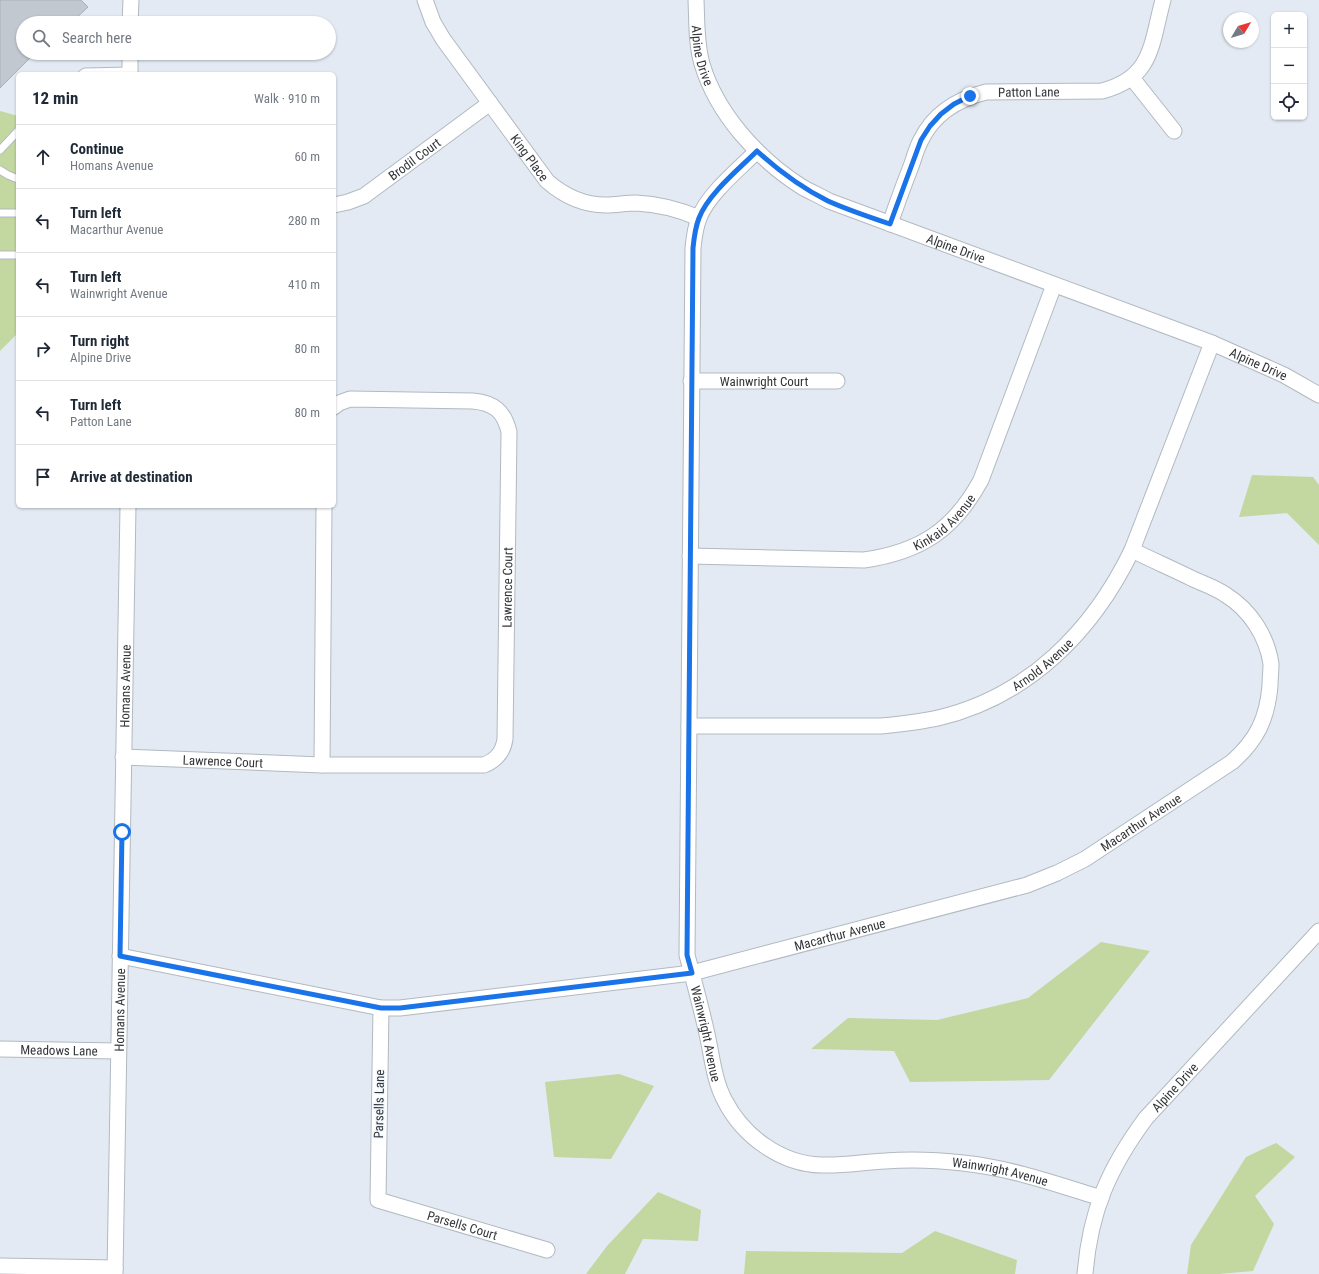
<!DOCTYPE html>
<meta charset="utf-8">
<style>
body{margin:0;font-family:"Roboto Condensed",sans-serif;background:#f6f6f7;color:#1f2937}
.controls{position:absolute;right:12px;top:12px;display:grid;overflow:hidden;border-radius:6px;box-shadow:0 1px 3px #0004}
.controls button{width:36px;height:36px;display:grid;place-items:center;padding:0;border:0;border-bottom:1px solid #e0e1e3;background:#fff;color:#1f2937;font:20px sans-serif}
.compass{position:absolute;left:1223px;top:12px;width:36px;height:36px;border-radius:50%;background:#fff;box-shadow:0 1px 3px #0004;rotate:52deg}
.stop{position:absolute;width:12px;height:12px;margin:-9px;border:3px solid #1a73e8;border-radius:50%;background:#fff}
.stop.end{background:#1a73e8;border-color:#fff;box-shadow:0 1px 4px #0008}
.list{margin:0;padding:0;list-style:none}
h2{display:flex;justify-content:space-between;align-items:center;height:52px;margin:0;padding:0 16px;font-size:17px}
h2 small{font-size:13px;font-weight:400;color:#747a83}
.list li{display:grid;grid-template-columns:26px 1fr auto;gap:12px;align-items:center;box-sizing:border-box;height:64px;padding:0 16px;border-top:1px solid #e0e1e3}
.list b{display:block;font-size:15px;white-space:nowrap}
.list p{margin:0;font-size:13px;white-space:nowrap;color:#747a83}
.list em{font-size:13px;font-style:normal;color:#747a83}
.icon{flex:none;width:22px;height:22px;fill:none;stroke:currentColor;stroke-width:2;stroke-linecap:round;stroke-linejoin:round}
.map{position:relative;flex:none;width:1319px;height:1274px;overflow:hidden}
.search{position:absolute;background:#fff;box-shadow:0 1px 3px #0004;left:16px;top:16px;width:320px;height:44px;display:flex;align-items:center;gap:10px;box-sizing:border-box;padding:0 14px;border-radius:22px;color:#747a83;font-size:15px}
.panel{position:absolute;background:#fff;box-shadow:0 1px 3px #0004;left:16px;top:72px;width:320px;height:436px;border-radius:6px}
.map>svg:first-child{display:block}
.green{fill:#c3d7a0}
.building{fill:#c1c8d0;stroke:#a9b0b8}
.lines{fill:none;stroke-linecap:round;stroke-linejoin:round}
.service-casing{stroke:#b2b9c1;stroke-width:9}
.minor-casing{stroke:#b2b9c1;stroke-width:17}
.service{stroke:#fff;stroke-width:7}
.minor{stroke:#fff;stroke-width:15}
.route{stroke:#1a73e8;stroke-width:5}
.labels{text-anchor:middle;dominant-baseline:central;stroke-width:3;stroke-linejoin:round;paint-order:stroke}
.street-label{font-size:13px;fill:#323539;stroke:#f2f8fe}
</style>
<div class="map">
<svg width="1319" height="1274" viewBox="0 0 1319 1274">
<rect width="100%" height="100%" fill="#e3eaf3"/>
<g class="green">
<path d="M0,111L18,116V333L0,351Z"/>
<path d="M1252,475L1313,477L1319,485V545L1287,513L1239,517Z"/>
<path d="M1101,942L1150,951L1049,1080L910,1082L894,1051L811,1049L848,1018L937,1020L1028,998Z"/>
<path d="M619,1074L654,1086L611,1159L554,1157L545,1082Z"/>
<path d="M1276,1143L1295,1157L1255,1196L1274,1224L1253,1271L1219,1274H1187L1191,1245L1246,1157Z"/>
<path d="M658,1192L701,1210L698,1241L643,1239L625,1274H586L607,1246Z"/>
<path d="M935,1231L1017,1260L1015,1274H744L746,1251L902,1253Z"/>
</g>
<path class="building" d="M0,0H81L88,7L71,23H23V53H35L0,88Z"/>
<g class="lines">
<g class="service-casing">
<g id="service">
<path d="M82,74L85,72L130,71"/>
<path d="M0,150L18,131"/>
<path d="M0,170L8,175L18,179"/>
<path d="M0,213H18"/>
<path d="M0,255H18"/>
</g>
</g>
<g class="minor-casing">
<g id="minor">
<path id="s1" d="M425,0L433,22L443,39L547,181C564,196 583,205 606,205C616,205 626,203 636,203C659,204 678,209 699,218"/>
<path id="s2" d="M696,0C697,21 696,43 702,64C717,114 758,159 802,187C811,192 820,196 829,201L1212,343L1284,375L1319,395"/>
<path d="M130,23L131,0"/>
<path d="M130,74V53"/>
<path d="M1132,78L1174,131"/>
<path id="s3" d="M757,151C739,169 708,194 699,218C695,228 694,238 693,248L687,955C694,981 701,1007 707,1034C712,1056 714,1081 725,1101C743,1136 781,1164 821,1165C843,1166 863,1162 885,1161C911,1159 937,1160 963,1163C1011,1168 1056,1184 1101,1198"/>
<path id="s4" d="M334,205L348,202L364,196L490,103"/>
<path id="s5" d="M890,224C896,206 903,187 910,169C914,159 916,149 921,140C934,113 958,99 986,92L1102,91C1153,78 1151,44 1163,0"/>
<path id="s6" d="M691,381H837"/>
<path id="s7" d="M690,556L864,560C920,552 954,530 981,480L1054,285"/>
<path id="s8" d="M689,726H881C901,724 920,722 938,718C1028,697 1093,631 1132,550L1212,343"/>
<path id="s9" d="M123,757L322,765H484C496,760 503,753 505,739L509,432C504,411 494,403 473,401L350,399L339,403L334,407"/>
<path d="M322,765L324,506"/>
<path id="s10" d="M120,956L381,1008H400L692,973L1027,885L1057,873L1085,859L1232,762C1257,740 1267,719 1270,686C1270,679 1271,671 1271,664C1267,636 1250,610 1226,595C1216,588 1204,584 1193,579C1173,569 1152,560 1132,550"/>
<path id="s11" d="M381,1008L378,1200L547,1250"/>
<path id="s12" d="M0,1049L118,1051"/>
<path d="M0,1266L115,1268"/>
<path id="s13" d="M115,1274L128,506"/>
<path id="s14" d="M1085,1274C1090,1211 1109,1168 1146,1118L1319,931"/>
</g>
</g>
<use href="#service" class="service"/>
<use href="#minor" class="minor"/>
</g>
<g class="lines">
<path class="route" d="M122,832L120,956L381,1008H400L692,973L687,955L693,248C694,238 695,228 699,218C708,194 739,169 757,151C779,171 802,188 828,201C848,210 869,217 890,224L921,140L930,126L941,114L954,104L970,96"/>
</g>
<g class="labels">
<g class="street-label">
<text stroke="none"><textPath href="#s2" startOffset="56">Alpine Drive</textPath></text>
<text stroke="none"><textPath href="#s5" startOffset="216">Patton Lane</textPath></text>
<text stroke="none"><textPath href="#s1" startOffset="190">King Place</textPath></text>
<text stroke="none"><textPath href="#s4" startOffset="94">Brodil Court</textPath></text>
<text stroke="none"><textPath href="#s2" startOffset="392">Alpine Drive</textPath></text>
<text stroke="none"><textPath href="#s2" startOffset="716">Alpine Drive</textPath></text>
<text stroke="none"><textPath href="#s6" startOffset="73">Wainwright Court</textPath></text>
<text stroke="none"><textPath href="#s7" startOffset="265">Kinkaid Avenue</textPath></text>
<text stroke="none"><textPath href="#s9" startOffset="548">Lawrence Court</textPath></text>
<text stroke="none"><textPath href="#s8" startOffset="368">Arnold Avenue</textPath></text>
<text stroke="none"><textPath href="#s13" startOffset="588">Homans Avenue</textPath></text>
<text stroke="none"><textPath href="#s9" startOffset="100">Lawrence Court</textPath></text>
<text stroke="none"><textPath href="#s10" startOffset="1056">Macarthur Avenue</textPath></text>
<text stroke="none"><textPath href="#s10" startOffset="732">Macarthur Avenue</textPath></text>
<text stroke="none"><textPath href="#s13" startOffset="264">Homans Avenue</textPath></text>
<text stroke="none"><textPath href="#s3" startOffset="908">Wainwright Avenue</textPath></text>
<text stroke="none"><textPath href="#s12" startOffset="59">Meadows Lane</textPath></text>
<text stroke="none"><textPath href="#s14" startOffset="212">Alpine Drive</textPath></text>
<text transform="translate(379 1104) rotate(-89)">Parsells Lane</text>
<text stroke="none"><textPath href="#s3" startOffset="1279">Wainwright Avenue</textPath></text>
<text stroke="none"><textPath href="#s11" startOffset="280">Parsells Court</textPath></text>
</g>
</g>
</svg>
<div class="controls">
<button>+</button>
<button>−</button>
<button><svg class="icon" aria-label="locate" viewBox="0 0 24 24"><circle cx="12" cy="12" r="6"/><path d="M12 2v4M12 18v4M2 12h4M18 12h4"/></svg></button>
</div>
<svg class="compass" viewBox="-18 -18 36 36"><path d="M0-13l5 13h-10z" fill="#e53935"/><path d="M0 13l5-13h-10z" fill="#747a83"/></svg>
<div class="stop" style="left:122px;top:832px"></div>
<div class="stop end" style="left:970px;top:96px"></div>
<div class="search"><svg class="icon" aria-label="search" viewBox="0 0 24 24"><circle cx="10" cy="10" r="6"/><path d="M15 15l6 6"/></svg>Search here</div>
<section class="panel">
<h2>12 min<small>Walk · 910 m</small></h2>
<ul class="list">
<li><svg class="icon" aria-label="ahead" viewBox="0 0 24 24"><path d="M12 20V5M6 11l6-6 6 6"/></svg><div><b>Continue</b><p>Homans Avenue</p></div><em>60 m</em></li>
<li><svg class="icon" aria-label="left" viewBox="0 0 24 24"><path d="M17 20v-9H6M10 6l-5 5 5 5"/></svg><div><b>Turn left</b><p>Macarthur Avenue</p></div><em>280 m</em></li>
<li><svg class="icon" aria-label="left" viewBox="0 0 24 24"><path d="M17 20v-9H6M10 6l-5 5 5 5"/></svg><div><b>Turn left</b><p>Wainwright Avenue</p></div><em>410 m</em></li>
<li><svg class="icon" aria-label="right" viewBox="0 0 24 24"><path d="M7 20v-9h11M14 6l5 5-5 5"/></svg><div><b>Turn right</b><p>Alpine Drive</p></div><em>80 m</em></li>
<li><svg class="icon" aria-label="left" viewBox="0 0 24 24"><path d="M17 20v-9H6M10 6l-5 5 5 5"/></svg><div><b>Turn left</b><p>Patton Lane</p></div><em>80 m</em></li>
<li><svg class="icon" aria-label="arrive" viewBox="0 0 24 24"><path d="M6 21V4h12l-3 4 3 4H6"/></svg><div><b>Arrive at destination</b></div></li>
</ul>
</section>
</div>
